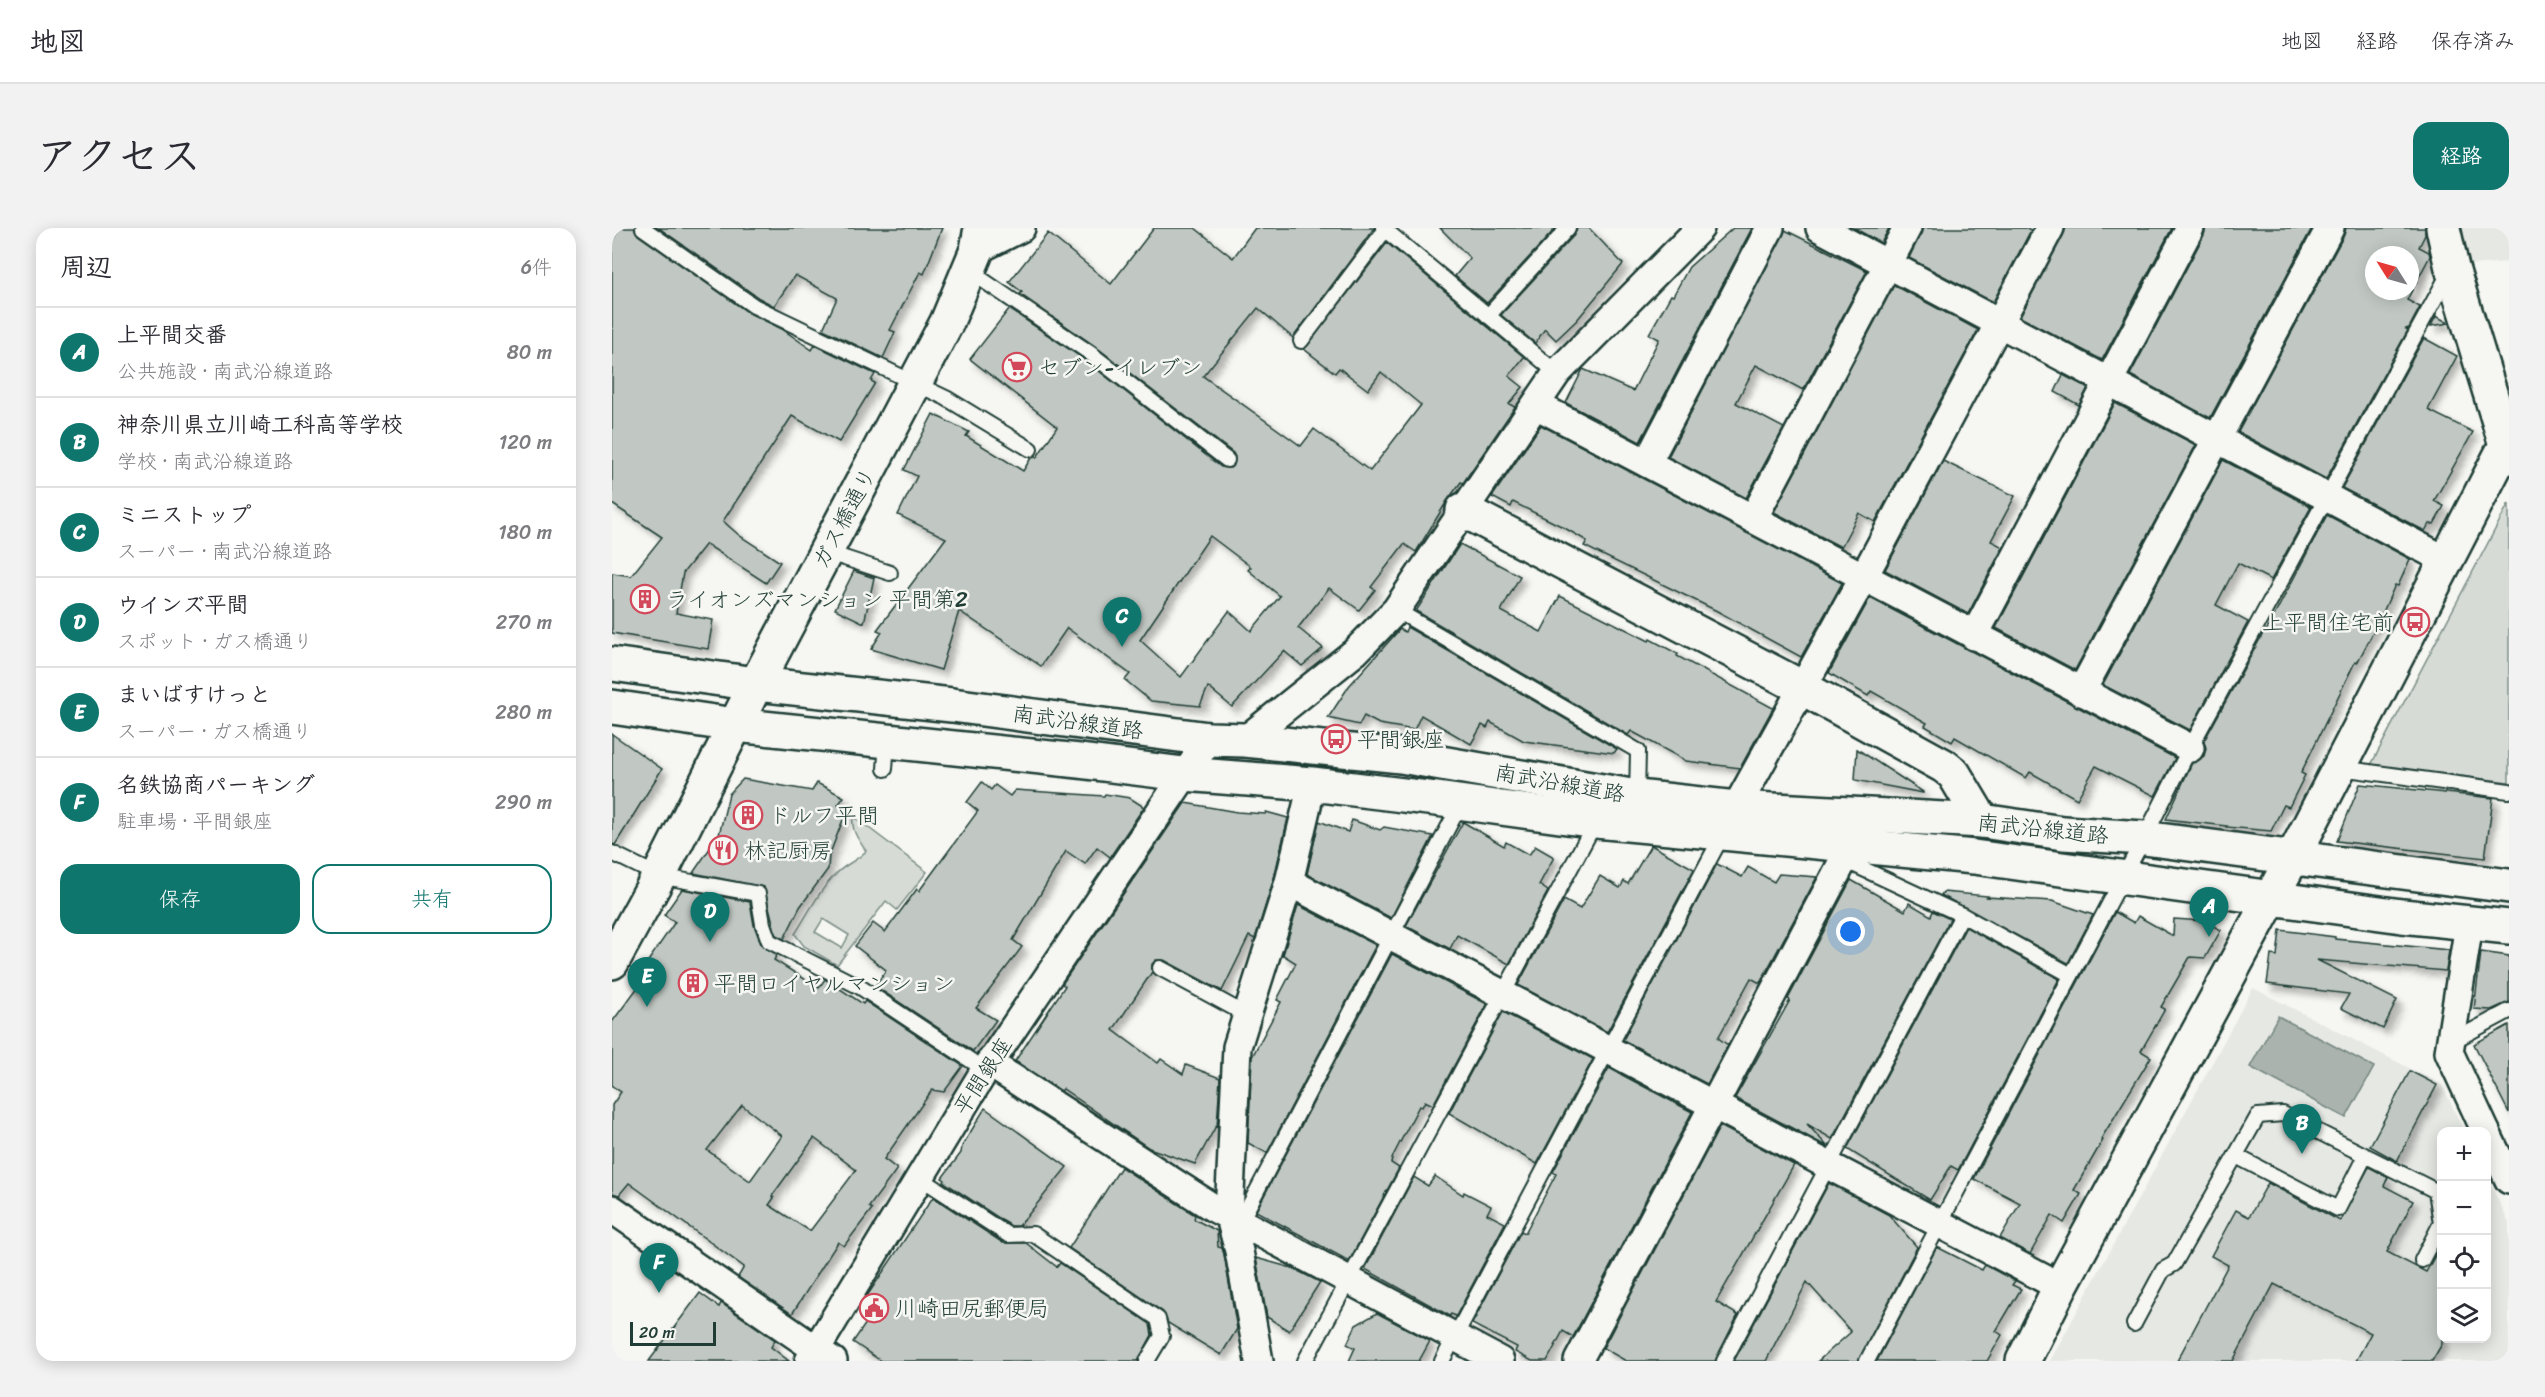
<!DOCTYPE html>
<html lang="ja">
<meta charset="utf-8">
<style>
body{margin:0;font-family:Sriracha,"Klee One",sans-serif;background:#f2f2f3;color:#2b2b33}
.controls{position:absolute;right:18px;bottom:18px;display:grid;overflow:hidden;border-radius:12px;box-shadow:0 3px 15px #0003}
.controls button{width:54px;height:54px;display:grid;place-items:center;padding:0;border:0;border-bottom:2px solid #e1e1e2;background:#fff;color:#2b2b33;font:30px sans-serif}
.compass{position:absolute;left:1753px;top:18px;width:54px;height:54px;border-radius:50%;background:#fff;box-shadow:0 3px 15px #0003;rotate:307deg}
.scale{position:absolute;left:18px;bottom:15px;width:86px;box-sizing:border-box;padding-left:6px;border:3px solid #1f3d34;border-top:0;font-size:16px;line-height:21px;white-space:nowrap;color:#1f3d34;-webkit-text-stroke:4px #f6f6f2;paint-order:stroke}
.you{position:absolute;left:1239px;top:704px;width:21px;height:21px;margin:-15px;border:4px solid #fff;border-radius:50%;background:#1a73e8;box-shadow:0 0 0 9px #1a73e833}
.badge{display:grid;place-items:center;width:39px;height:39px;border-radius:50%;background:#0f766e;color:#fff;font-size:20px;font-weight:700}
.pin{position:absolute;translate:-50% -50px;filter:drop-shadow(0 2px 3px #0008)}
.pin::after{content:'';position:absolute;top:32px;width:21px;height:18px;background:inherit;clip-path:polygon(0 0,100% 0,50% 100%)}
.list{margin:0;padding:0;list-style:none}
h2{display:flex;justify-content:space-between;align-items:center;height:78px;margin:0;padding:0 24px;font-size:26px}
h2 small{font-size:20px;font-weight:400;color:#7c7c81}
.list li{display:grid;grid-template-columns:39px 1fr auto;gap:18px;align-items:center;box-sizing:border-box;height:90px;padding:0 24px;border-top:2px solid #e1e1e2}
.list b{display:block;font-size:22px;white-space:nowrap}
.list p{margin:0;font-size:20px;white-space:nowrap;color:#7c7c81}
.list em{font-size:20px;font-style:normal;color:#7c7c81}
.actions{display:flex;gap:12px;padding:18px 24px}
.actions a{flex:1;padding:14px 0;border:2px solid #0f766e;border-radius:18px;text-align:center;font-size:21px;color:#0f766e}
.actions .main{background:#0f766e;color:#fff}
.icon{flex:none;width:33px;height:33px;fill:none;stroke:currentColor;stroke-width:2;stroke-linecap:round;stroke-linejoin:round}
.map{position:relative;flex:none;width:1897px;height:1133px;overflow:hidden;border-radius:18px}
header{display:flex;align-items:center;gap:36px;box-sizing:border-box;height:84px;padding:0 30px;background:#fff;border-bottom:2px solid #e1e1e2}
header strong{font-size:28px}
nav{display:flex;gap:33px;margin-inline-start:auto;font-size:21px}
.intro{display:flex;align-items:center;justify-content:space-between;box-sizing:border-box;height:144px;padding:0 36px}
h1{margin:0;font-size:42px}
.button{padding:15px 27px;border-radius:18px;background:#0f766e;color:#fff;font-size:21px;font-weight:700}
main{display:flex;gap:36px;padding:0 36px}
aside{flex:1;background:#fff;border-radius:18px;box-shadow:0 3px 15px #0003}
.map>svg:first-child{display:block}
.built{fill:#e6e8e4}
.green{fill:#d6dbd6;stroke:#7a8c85;stroke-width:1.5;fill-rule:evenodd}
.water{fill:#aab3ae;stroke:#72847d;stroke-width:1.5}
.building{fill:#c1c8c3;stroke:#1f3d34;stroke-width:1.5;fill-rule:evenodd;filter:url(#shadow)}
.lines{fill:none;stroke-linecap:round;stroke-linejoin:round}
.lane-casing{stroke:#1f3d34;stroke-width:18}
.street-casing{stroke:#1f3d34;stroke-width:32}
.secondary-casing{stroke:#1f3d34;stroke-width:38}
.lane{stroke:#f6f6f2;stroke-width:14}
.street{stroke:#f6f6f2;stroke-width:27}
.secondary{stroke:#f6f6f2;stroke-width:33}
.labels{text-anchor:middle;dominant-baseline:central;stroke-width:5;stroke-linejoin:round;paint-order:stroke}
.poi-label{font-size:22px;fill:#1f3d34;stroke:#f6f6f2;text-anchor:start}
.street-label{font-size:22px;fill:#1f3d34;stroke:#f6f6f2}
</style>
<header>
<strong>地図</strong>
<nav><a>地図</a><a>経路</a><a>保存済み</a></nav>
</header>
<div class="intro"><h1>アクセス</h1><a class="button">経路</a></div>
<main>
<aside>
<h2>周辺<small>6件</small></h2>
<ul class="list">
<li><span class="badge">A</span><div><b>上平間交番</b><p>公共施設 · 南武沿線道路</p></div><em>80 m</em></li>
<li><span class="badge">B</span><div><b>神奈川県立川崎工科高等学校</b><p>学校 · 南武沿線道路</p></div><em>120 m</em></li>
<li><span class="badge">C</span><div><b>ミニストップ</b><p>スーパー · 南武沿線道路</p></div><em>180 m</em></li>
<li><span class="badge">D</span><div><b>ウインズ平間</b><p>スポット · ガス橋通り</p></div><em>270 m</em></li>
<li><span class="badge">E</span><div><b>まいばすけっと</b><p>スーパー · ガス橋通り</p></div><em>280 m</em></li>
<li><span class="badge">F</span><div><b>名鉄協商パーキング</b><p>駐車場 · 平間銀座</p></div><em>290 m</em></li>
</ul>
<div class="actions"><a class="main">保存</a><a>共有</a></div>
</aside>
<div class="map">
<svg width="1897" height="1133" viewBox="0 0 1897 1133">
<defs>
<filter id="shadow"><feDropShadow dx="5.5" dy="5.5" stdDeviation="3" flood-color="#0004"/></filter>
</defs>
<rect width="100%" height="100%" fill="#f6f6f2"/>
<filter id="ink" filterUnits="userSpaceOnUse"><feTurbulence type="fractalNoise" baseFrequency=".0167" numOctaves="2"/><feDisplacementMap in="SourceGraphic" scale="12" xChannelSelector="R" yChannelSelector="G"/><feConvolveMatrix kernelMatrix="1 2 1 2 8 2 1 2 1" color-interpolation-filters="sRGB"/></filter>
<g filter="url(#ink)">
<g class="built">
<path d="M1850,0H1897V34L1858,37Z"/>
<path d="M1641,760L1830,857L1852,903L1830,904V1110H1874L1875,949L1897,995V1133H1438Z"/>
</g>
<g class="green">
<path d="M1897,275V554L1759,537Z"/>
<path d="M241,588L315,644L285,682L274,673L225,737L192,718L183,706C196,686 207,662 224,646C233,636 245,633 254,623C246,611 239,603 241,588ZM211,691L237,707L230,720L203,704Z"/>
</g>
<path class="water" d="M1666,788L1762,839L1734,890L1638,839Z"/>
<g class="building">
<path d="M8,0H22L26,7L137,85L170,101L200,122L203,117L263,146L259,153L263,155L227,214L180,188L111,293L128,308L168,334L154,355L94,316L71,345L64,385L101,392L96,421L0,405V345L19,348L50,309L0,276V12Z"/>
<path d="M47,0H330L312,46L308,44L278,102L283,104L271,130L211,101L225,70L183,47L162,78L147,70Z"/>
<path d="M542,0H583L621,30L643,0H762L681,110L646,80L591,148L689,218L702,201L758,243L809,177L769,144L756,162L727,140L723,145L692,121L775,15L912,129L897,148L911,159L897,176L903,179L851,255L849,254L835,273L804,324L792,316L759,359L763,362L747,382L717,360L686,400L711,420L690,438L672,423L620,479L596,459L588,478L539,473L513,452L518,446L455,400L429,438L347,383L329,442L259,421L270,404L265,402L334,310L286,287L305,248L292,242L321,186L357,204L354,208L411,243L419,230L425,229L445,199L358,131L397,81L473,132L609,239L618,240L622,237L623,229L621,225L483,118L408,66L410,64L397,54L436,5L499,56ZM598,308L639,339L636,342L668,368L639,403L617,383L569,449L528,412Z"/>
<path d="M828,0H944L875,75L843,48L858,30Z"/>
<path d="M965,0H977L1011,36L965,92L944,112L933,101L923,115L889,87L963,6Z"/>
<path d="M1121,0H1140L1028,214L954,175L971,141L1021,163L1047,111L1037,106L1059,67L1061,68L1077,39Z"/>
<path d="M1242,0H1277L1269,15Z"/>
<path d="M1311,0H1414L1419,2L1381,74L1297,30Z"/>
<path d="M1454,0H1560L1490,132L1408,89Z"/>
<path d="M1594,0H1700L1598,190L1518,147L1592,7Z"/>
<path d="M1734,0H1813V7L1807,19L1817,24L1818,28L1795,72L1808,79L1797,100L1794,101L1796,102L1714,251L1626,204L1732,7ZM1762,27H1798V63H1762Z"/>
<path d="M1173,2L1255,43L1191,162L1144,137L1124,175L1172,200L1134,270L1056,229Z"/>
<path d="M1282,57L1366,102L1263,294L1247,285L1229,319L1162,284Z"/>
<path d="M1824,88L1837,95L1819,98Z"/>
<path d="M1812,110L1845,128L1816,182L1861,204L1822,273L1832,278L1822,296H1817L1813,303L1730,260Z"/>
<path d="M1451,147L1476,160L1467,177L1443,164Z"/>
<path d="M1503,175L1584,217L1463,442L1384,400Z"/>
<path d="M929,197L1230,355L1189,429L1105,383L972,318L975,313L951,299L901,274L899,279L880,269Z"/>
<path d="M1611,232L1699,279L1659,352L1626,335L1604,377L1636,394L1578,502L1491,457Z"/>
<path d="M1331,233L1403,268L1379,313L1391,319L1356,386L1273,342Z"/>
<path d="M1715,287L1798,331L1786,358L1783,357L1768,391L1745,435L1743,434L1689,545L1693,547L1677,579L1672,577L1659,603L1614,599L1615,598L1554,591L1580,535L1592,528L1594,520L1592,513L1653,402L1654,403Z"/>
<path d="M848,316L908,348L889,383L929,404L948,368L1037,413L1038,411L1066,426L1065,428L1161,480L1128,540L1074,533L1019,503L1016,507L804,383Z"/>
<path d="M242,343L262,350L252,395L223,381Z"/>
<path d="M1258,370L1563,530L1543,568L1484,538L1465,571L1418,544L1414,550L1343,509L1340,514L1313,498L1315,495L1259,463L1256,468L1217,445Z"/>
<path d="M795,399L1005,521L1002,525L912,513L878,494L875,500L870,497L859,516L809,487L802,502L767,496L752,488L747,497L716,490L737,458L788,401L793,404Z"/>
<path d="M0,506L50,541L3,617L0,616Z"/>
<path d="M1245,521L1311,564V565L1243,552Z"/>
<path d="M131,551L200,563L205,555L232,569L226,577L234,584L217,628L216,641L188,679L172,711L164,707L152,659L81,645L107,607L117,566Z"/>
<path d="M370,554L379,562L383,557L398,568L403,562L492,568L493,566L518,570L532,579L498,629L485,619L473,636L454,623L401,712L410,719L364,780L384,792L361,823L263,758L274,742L243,718L261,695L273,704L305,661L307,663L366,583L355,574Z"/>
<path d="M1748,556L1881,570L1873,630L1725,613Z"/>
<path d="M573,575L625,584L653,586L654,584L676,590L662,650L643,711L637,708L610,763L552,732H544L540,736V744L501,802L546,835L549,831L571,846L574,837L608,850L605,899L604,898L583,936L537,920L451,861L449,863L403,833L453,758L450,756Z"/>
<path d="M740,592L768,602L772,599L821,608L779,690L695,646L707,593L736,604Z"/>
<path d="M851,594L892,618L894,614L917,627L923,618L942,629L927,657L936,663L897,736L845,707L838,721L794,698Z"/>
<path d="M1039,617L1082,641L995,804L906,757L952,672L968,681L988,648L1008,660L1012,653L1016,656Z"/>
<path d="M1105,636L1130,649L1136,639L1162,654L1167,646L1205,649L1148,755L1139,750L1106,810L1116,817L1095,856L1011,812Z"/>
<path d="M1239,652L1293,683L1297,675L1319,688L1321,683L1338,691L1220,911L1195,896L1216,919L1123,870L1178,772L1176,771Z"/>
<path d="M70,661L138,674L142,697L149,716L165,727L162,732L207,760L213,751L251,776L253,773L351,838L332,864L320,862L272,931L285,941L257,979L260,981L232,1018L226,1014L180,1086L126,1049L132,1039L17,955L7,967L0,965V877L9,864L0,858V794L38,743L32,739L63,694L52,687ZM130,877L170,908L138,953L95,922ZM202,910L244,942L198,1003L157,977L162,970L160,968Z"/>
<path d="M1331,664L1376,668L1375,669L1440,673L1481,687L1456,735L1329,667Z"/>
<path d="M686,677L764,717L655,925L636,915L640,829L669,774L665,772L684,735L671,727Z"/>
<path d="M1503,684L1522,695L1526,688L1561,708L1562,691L1592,693L1609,702L1593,730L1578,729L1549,779L1553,781L1529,823L1539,829L1489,911L1491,912L1462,962L1469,966L1452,995L1440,987L1418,1026L1388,1010L1408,975L1362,951Z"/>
<path d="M1354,699L1447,751L1346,942L1339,938L1318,972L1235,921Z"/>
<path d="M1668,702L1723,709V711L1837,722L1834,743L1705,732L1785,772L1771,801L1729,780L1737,766L1655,756L1659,727L1665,728Z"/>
<path d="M1869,724L1897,728V774L1879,782L1862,781Z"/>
<path d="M780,726L875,776L821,877L813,873L810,879L807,878L781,928L779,935L787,940L737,1033L644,983Z"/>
<path d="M891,784L981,831L925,936L837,885Z"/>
<path d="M1897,797V885L1862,816Z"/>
<path d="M997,840L1080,884L961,1109L951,1103L935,1133H920L903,1124L905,1119L860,1096L909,1003L913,1005L944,946L941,944Z"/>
<path d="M1798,843L1825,857L1785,933L1758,918Z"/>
<path d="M373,880L455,939L407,998H399L332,954L333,952L330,950L349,925L350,918Z"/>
<path d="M1108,898L1182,937L1104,1074L1126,1087L1103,1133H1014L991,1120Z"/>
<path d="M509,939L583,987L582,991L605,1003L606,1019L610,1020L612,1026L625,1101L609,1127L556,1095L551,1084L457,1020Z"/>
<path d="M1757,939L1776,949L1772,958L1801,973L1775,1024L1814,1044L1830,1015V1116L1820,1133H1744L1759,1105L1662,1056L1621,1133H1565L1616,1037L1599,1028L1624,982L1637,989L1656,955L1728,993Z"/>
<path d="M823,948L851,967L852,964L879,978L875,986L893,995L844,1088L839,1086L838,1088L753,1041L802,949L816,958Z"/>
<path d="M1217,955L1277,987L1305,1019L1246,1133H1206L1239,1104L1195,1054L1154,1133H1122Z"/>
<path d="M321,969L391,1015H414L445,1039L448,1035L538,1096L540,1107L526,1133H269L241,1114L265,1079L253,1071Z"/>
<path d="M1325,1019L1370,1042L1373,1037L1403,1053L1400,1057L1409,1061L1384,1103L1390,1107L1375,1133H1265Z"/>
<path d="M644,1030L680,1040L708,1054L677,1103L655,1089Z"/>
<path d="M88,1065L107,1079L109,1075L163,1112L159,1119L177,1133H37Z"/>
<path d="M765,1085L818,1113L807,1133H737L743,1120L735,1116L744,1097Z"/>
</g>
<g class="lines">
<g class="lane-casing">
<g id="lane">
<path d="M31,0L142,78L334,170L418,221"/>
<path d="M771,0L945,145"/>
<path d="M356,42L478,125L615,232"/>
<path d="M876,88L956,0"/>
<path d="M689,113L773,2"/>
<path d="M214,324L278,345"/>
<path d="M784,382L1026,523L1025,569"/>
<path d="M1728,540L1897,563"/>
<path d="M273,541L275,513"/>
<path d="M0,625L47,648L146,666L151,696L157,713L248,759L373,842"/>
<path d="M1232,632L1350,687L1459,747"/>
<path d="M548,740L635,787"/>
<path d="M1839,814L1897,783"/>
<path d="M1624,928L1726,981L1753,928"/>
<path d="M307,949L396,1007L421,1006L546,1091L550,1108L535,1133"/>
<path d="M629,993L849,575"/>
<path d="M1522,1096L1551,1042L1562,1036L1646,888L1671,886L1824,963L1829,995L1810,1032"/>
<path d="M693,1133L984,593"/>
<path d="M830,1133L1111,606"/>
<path d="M1112,1133L1350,687"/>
<path d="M1255,1133L1532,610L1578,520L1837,45"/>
</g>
</g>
<g class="street-casing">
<g id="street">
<path d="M1208,0L1835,333"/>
<path d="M365,22L409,0"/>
<path d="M924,177L1578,520"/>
<path d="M1035,235L1158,0"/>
<path d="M1141,291L1295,0"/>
<path d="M1362,408L1578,0"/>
<path d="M1469,464L1718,0"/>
<path d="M633,512L743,424L784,382L945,145L1088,0"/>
<path d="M1124,580L1251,350L1438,0"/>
<path d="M677,654L1448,1059"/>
<path d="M1857,696L1837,824L1874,904"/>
<path d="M377,835L600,979L888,1133"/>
<path d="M1874,904L1897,952"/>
<path d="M0,981L221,1133"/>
<path d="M197,1133L373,842L597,511"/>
<path d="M647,1133L627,1023L617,986L625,819L677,654L700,556"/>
<path d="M966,1133L1239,618"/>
</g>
</g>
<g class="secondary-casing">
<g id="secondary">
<path d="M851,282L1191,460L1332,538L1342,546L1370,593"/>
<path d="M0,436L144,456L340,477L597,511L633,512L789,528L1025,569L1124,580L1370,593L1451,605L1532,610L1897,658"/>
<path d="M0,479L123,497L467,533L572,546L700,556L824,571L984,593L1362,629L1790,688L1897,699"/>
<path d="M0,734L47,648L144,456L335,94L365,22L369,0"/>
<path d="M1411,1133L1448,1059L1680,631L1894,217L1840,40L1831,0"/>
</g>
</g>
<use href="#lane" class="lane"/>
<use href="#street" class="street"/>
<use href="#secondary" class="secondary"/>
</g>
</g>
<defs>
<g id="supermarket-ring" transform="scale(1.5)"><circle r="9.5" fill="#f6f6f2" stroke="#d1495b" stroke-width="1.5"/><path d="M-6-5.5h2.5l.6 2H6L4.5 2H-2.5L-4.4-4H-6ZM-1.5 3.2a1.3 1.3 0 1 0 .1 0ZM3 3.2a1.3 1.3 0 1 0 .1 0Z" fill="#d1495b"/></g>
<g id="building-ring" transform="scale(1.5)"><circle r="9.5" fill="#f6f6f2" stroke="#d1495b" stroke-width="1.5"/><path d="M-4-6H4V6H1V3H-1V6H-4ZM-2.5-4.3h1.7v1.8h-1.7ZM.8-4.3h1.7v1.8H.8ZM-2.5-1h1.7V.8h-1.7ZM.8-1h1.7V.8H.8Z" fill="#d1495b"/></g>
<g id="bus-ring" transform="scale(1.5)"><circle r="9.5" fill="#f6f6f2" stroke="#d1495b" stroke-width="1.5"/><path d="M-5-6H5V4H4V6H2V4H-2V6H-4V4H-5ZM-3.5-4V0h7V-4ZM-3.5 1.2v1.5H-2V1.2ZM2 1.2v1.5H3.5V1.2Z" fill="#d1495b"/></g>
<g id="restaurant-ring" transform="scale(1.5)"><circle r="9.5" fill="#f6f6f2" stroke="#d1495b" stroke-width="1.5"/><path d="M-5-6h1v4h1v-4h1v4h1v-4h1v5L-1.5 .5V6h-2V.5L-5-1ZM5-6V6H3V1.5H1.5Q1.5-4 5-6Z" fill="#d1495b"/></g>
<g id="civic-ring" transform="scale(1.5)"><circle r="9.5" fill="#f6f6f2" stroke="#d1495b" stroke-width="1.5"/><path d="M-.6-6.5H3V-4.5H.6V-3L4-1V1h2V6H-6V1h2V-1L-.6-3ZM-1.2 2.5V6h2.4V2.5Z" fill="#d1495b"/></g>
</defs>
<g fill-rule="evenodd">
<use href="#supermarket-ring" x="405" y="139"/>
<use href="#building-ring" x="33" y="371"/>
<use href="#bus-ring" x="1803" y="394"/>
<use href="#bus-ring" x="724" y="511"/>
<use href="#building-ring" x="136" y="587"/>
<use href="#restaurant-ring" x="111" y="622"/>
<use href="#building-ring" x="81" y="755"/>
<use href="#civic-ring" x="262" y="1080"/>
</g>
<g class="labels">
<g class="poi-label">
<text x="426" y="139">セブン-イレブン</text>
<text x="54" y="371">ライオンズマンション 平間第2</text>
<text x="1782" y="394" text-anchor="end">上平間住宅前</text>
<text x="745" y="511">平間銀座</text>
<text x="157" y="587">ドルフ平間</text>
<text x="132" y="622">林記厨房</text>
<text x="102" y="755">平間ロイヤルマンション</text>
<text x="283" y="1080">川崎田尻郵便局</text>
</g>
<g class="street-label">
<text transform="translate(232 290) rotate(-62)">ガス橋通り</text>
<text transform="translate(466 494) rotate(8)">南武沿線道路</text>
<text transform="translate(948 555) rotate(10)">南武沿線道路</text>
<text transform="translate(1431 601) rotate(6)">南武沿線道路</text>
<text transform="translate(371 848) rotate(-57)">平間銀座</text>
</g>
</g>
</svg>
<div class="controls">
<button>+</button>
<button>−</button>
<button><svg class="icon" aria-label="locate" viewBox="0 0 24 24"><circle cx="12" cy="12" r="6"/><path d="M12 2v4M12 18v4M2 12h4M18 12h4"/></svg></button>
<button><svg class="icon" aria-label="layers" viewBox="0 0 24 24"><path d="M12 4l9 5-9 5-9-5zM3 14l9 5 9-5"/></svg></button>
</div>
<svg class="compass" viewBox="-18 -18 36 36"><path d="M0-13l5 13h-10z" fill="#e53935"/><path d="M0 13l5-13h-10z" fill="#7c7c81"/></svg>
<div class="scale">20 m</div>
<div class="you"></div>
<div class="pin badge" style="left:1597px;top:709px">A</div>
<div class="pin badge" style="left:1690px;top:926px">B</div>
<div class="pin badge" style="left:510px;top:419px">C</div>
<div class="pin badge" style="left:98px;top:714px">D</div>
<div class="pin badge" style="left:35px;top:779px">E</div>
<div class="pin badge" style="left:47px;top:1065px">F</div>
</div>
</main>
